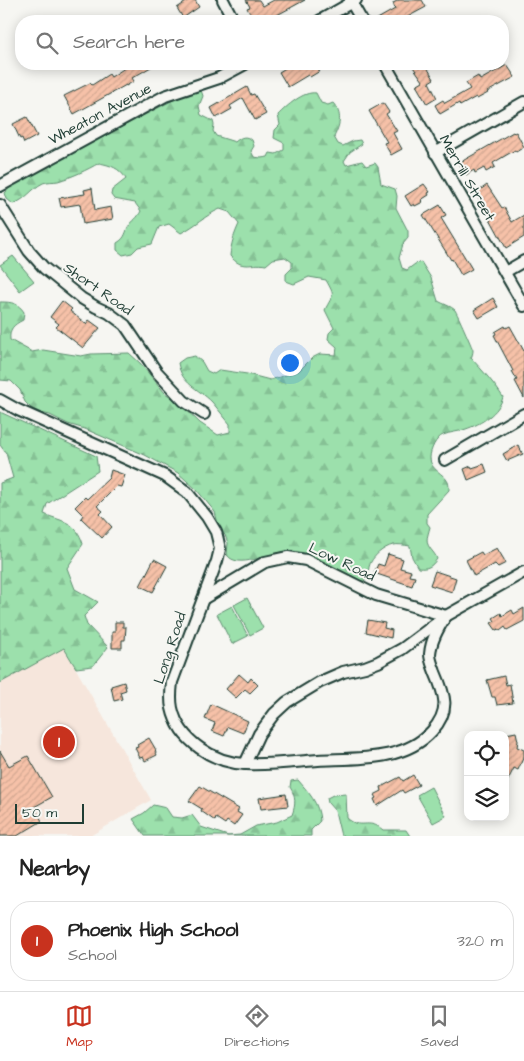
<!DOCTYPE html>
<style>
body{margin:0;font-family:"Architects Daughter",sans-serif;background:#f2f2f2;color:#222}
.controls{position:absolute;right:15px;bottom:15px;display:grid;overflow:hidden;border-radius:10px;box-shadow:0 2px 12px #0003}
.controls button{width:45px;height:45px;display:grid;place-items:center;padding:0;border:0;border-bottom:1px solid #e0e0e0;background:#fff;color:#222;font:25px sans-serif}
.scale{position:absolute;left:15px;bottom:12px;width:69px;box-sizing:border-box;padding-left:5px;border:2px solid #1f3d34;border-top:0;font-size:14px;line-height:18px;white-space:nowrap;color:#1f3d34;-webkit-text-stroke:4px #f6f6f2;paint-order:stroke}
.you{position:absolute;left:289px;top:362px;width:18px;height:18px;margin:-12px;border:4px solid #fff;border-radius:50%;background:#1a73e8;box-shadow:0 0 0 8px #1a73e833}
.badge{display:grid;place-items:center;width:32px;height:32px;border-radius:50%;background:#c8321e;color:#fff;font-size:16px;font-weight:700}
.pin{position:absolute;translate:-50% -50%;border:2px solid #fff;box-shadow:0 1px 5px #0006}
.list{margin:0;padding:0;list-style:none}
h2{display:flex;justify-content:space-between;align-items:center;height:65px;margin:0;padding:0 20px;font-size:21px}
h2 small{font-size:16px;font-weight:400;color:#767676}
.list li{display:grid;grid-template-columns:32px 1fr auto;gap:15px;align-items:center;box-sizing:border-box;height:80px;margin:0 10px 10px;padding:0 10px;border:1px solid #e0e0e0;border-radius:20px}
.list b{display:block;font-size:19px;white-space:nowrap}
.list p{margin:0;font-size:16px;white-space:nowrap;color:#767676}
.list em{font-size:16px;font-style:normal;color:#767676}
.icon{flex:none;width:28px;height:28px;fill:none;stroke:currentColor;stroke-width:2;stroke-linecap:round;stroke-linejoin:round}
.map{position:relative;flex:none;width:524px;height:836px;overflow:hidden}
.search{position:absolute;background:#fff;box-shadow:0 2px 12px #0003;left:15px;right:15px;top:15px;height:55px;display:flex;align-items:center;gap:12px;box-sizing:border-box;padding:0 18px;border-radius:20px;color:#767676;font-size:19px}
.sheet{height:155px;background:#fff}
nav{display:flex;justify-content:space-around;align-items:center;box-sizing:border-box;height:70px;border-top:1px solid #e0e0e0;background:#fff;font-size:14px;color:#767676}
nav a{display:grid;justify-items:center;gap:2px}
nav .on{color:#c8321e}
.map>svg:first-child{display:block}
.built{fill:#f6e6dc}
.forest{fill:url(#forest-firs);stroke:#5e8e70}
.pitch{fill:#9ce0ac;stroke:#5e8e70}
.building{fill:url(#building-hatch);stroke:#1f3d34}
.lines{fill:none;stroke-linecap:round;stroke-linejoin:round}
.minor-casing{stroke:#1f3d34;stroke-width:14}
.minor{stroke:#f6f6f2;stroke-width:10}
.labels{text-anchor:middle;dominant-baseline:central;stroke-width:4;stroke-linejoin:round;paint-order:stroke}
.street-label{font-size:15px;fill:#1f3d34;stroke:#f6f6f2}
</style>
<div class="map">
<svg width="524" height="836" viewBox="0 0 524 836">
<defs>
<pattern id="forest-firs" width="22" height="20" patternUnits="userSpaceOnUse" patternTransform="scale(1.25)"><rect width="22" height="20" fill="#9ce0ac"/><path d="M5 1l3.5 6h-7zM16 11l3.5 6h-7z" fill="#86c195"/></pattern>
<pattern id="building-hatch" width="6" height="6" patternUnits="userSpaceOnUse" patternTransform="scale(1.25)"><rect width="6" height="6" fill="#f6c1a8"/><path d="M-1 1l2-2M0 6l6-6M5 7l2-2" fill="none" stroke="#d2a791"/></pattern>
</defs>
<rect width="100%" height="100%" fill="#f6f6f2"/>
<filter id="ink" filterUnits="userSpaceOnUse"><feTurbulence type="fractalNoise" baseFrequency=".02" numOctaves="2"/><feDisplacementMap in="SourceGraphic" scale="10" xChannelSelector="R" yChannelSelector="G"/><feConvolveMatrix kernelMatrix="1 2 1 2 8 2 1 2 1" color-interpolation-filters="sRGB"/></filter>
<g filter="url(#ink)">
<path class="built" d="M64,648L151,800L90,836H0V683Z"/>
<g class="forest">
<path d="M201,90L203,96L199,106L201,115L213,121L214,125L213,131L216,136L235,142C241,137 245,135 252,140L254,146L251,151L254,157L261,158L268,157L270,153L276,154L284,150V143L274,138L275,130L280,125L278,115C287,106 303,91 316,93L321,103L328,105L333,103C343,114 340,125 334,137L338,144L343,146L353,141L360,140L362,144L350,152L344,161L346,165L362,161L366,166L375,163L378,167L381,184L395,189L397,196L396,208L408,231V238L403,244L399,258L402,268L407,270L415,264L421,262L431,278L438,301C443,304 451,306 455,310C457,313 472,347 473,350C473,353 472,356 471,358C483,371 494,383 503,397C499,413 481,424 466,429C459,432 450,432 443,435C436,438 430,450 430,458C430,470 444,473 448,482C449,485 449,488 449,490L427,514V523L430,527C429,531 427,537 427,540C427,548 435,552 437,559C431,567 428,569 418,568L412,557L410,546C404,545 398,544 393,545C384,547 371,557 369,567C368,571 369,575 368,579L363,582L356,581C343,575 295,551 285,552C268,553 238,570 227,555L228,543L225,535L219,528L215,512L196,489L178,473L145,455L85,429L68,424L50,415L41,413L31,408L25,402L20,390L11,381L0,380V302H1C12,302 18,303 24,312L23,320C13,325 9,329 10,340L32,352L43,350L81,356L91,354L129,353L140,363L165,393L177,401L200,423L218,435L230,432V424C224,417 218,409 212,402C197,387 182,385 178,363L185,358L195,356L202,362L207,371L214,374L220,370L247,374L270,380L299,371L312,358L320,354L336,355L337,347L328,339L329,333L334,328L325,310C333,293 336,298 326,280L309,277L294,284L286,281V274L292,268V262L285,257L273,259L266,265C250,262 243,271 230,256C231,244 234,235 239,224L229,212L220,209C206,215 195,226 181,233L169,224L159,227L152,244L138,247L132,253L123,255L117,250V243C127,237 124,233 130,225C133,220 137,219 141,211L135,203L114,199L111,195L112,190L126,179C120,168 110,165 99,163C87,170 72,177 58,181C53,182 48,181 43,183C31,189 27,199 13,204L7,199L5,193L15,182L181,96Z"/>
<path d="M0,412L96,456L98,471L47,504L44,514C63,522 76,521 83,544L67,568L75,589L98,602L84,616L87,625L108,647L93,666L76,668L64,648L0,683V483L13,478L6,453L0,445Z"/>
<path d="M298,780C309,793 319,803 320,821L311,830V836H145L133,819L144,813L153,805L166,808L172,817L182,818L192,815L201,827L228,836L240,835L256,826L277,822L292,815C296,804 296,797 290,787L291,781Z"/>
<path d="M346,794L347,818C361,831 368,817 383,830H406L410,836H341L335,811L328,803L327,798L333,795Z"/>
</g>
<g class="pitch">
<path d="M13,256L34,281L20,291L0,265Z"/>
<path d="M247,598L263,628L250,635L234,605Z"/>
<path d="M232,606L248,636L232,644L217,614Z"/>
<path d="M431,787L446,816L433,823L417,795Z"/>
</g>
<g class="building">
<path d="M189,0H195L199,7L183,18L177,8Z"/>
<path d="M246,0H259L263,6L274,0H305L266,21H254L247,8L250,7Z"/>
<path d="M399,0H422L426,7L400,21H374L395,9L393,3Z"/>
<path d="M131,64H156L132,78L134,81L126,86V85L74,114L64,96L90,83L92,85L109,74L111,77Z"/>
<path d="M292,64H316L320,71L310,77L308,75L288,87L279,72Z"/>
<path d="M411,64H437L428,69L434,79L429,82L437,98L427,104L416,85L423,81Z"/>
<path d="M507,65L515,77L487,92L488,93L477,99L476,97L460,106L459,103L440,114L435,105L443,100L445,103L470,89L466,83L478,76L480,80Z"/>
<path d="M247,87L251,95L254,94L266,114L255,120L243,98L230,106L232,109L216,118L211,108Z"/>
<path d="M383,103L389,112L386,114L397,131L393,133L402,149L391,155L384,143L387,142L369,111Z"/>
<path d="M27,117L37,136L24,143L22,138L20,139L13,124Z"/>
<path d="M513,132L514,133L516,132L524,147L516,152L515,150L493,163L495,167L486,172L484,168L475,173L474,170L466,175L459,163Z"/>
<path d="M424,184L430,192L428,193L429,195L421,200L423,202L415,206L414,204L411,206L405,196Z"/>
<path d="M487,185L502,208L504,207L512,222L524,215V237L506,248L476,193Z"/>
<path d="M92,188L95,210L111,207L113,219L83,224L80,204L61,207L59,198L85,194L84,190Z"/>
<path d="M440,205L446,215L441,218L472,269L461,275L452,259L451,260L423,215Z"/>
<path d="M493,298L498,307L479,318L474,310Z"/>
<path d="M62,301L72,309L70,311L86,324L89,320L100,328L83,348L56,327L59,324L50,317Z"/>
<path d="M505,326L506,328L510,326L524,351V398L515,381L517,380L512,371H513L494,335L496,334L495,332Z"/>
<path d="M518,445L523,454L507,461L503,454Z"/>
<path d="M484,464L487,472L468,480L464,469L471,466L472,468Z"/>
<path d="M111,470L125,475L121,487L117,486L97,506L103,511L100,514L112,527L102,538L81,518L83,515L75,507L85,497L87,499L109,478Z"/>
<path d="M497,548L506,563L498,567L495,564L474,576L466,560L481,552L483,555Z"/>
<path d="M388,554L403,559L400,568L411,571L409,576L415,577L412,586L374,573L378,564L384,566Z"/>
<path d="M154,559L167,566L153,592L140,586Z"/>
<path d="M435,571L456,578L452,592L430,585Z"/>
<path d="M524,608V621L507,630L505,627L500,631L499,629L496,630L491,623L495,621L493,618L501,613L502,616L512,610L514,614Z"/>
<path d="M368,620L385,623L384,628L392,630L391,638L366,632Z"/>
<path d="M115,622H123V627H126L125,640H122V648H112V632H115Z"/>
<path d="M239,674L248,682L251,678L258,685L250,693L245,689L236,698L226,689Z"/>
<path d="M504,676L506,685L510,684L513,703L497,705L495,697H492L487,680Z"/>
<path d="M124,682L126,690L120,692L122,699L114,701L111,686Z"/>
<path d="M211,704L248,721L243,733L228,727L224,736L212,731L215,723L205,719Z"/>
<path d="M516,732L518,741L517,747L524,750V756L518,770L514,768L505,786V745L508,740L506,734Z"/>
<path d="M149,738L156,750L155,751L157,755L145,761L143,757L140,758L135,748L138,747L137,745Z"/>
<path d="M0,751L9,766L28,756L52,797L34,807L42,821L17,836H0Z"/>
<path d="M413,775L419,785L404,793L402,790L377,806L374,799L376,798L374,795L382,791L381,787L400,777L403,781Z"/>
<path d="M200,786L239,809L237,812L242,815L234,826L227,821L225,824L216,818L215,821L201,811L202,809L189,801Z"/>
<path d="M286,794L288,806L261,809L259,798Z"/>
</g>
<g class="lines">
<g class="minor-casing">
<g id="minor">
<path d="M223,0L234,21"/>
<path d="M350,0L362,21"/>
<path d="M319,21L356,0"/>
<path d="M385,64L524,306"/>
<path d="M435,153L524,102"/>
<path d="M0,186L165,96L219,78L245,64"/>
<path d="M0,205L29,251L44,268L81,298L96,307L109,313L125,325L156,371L184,401L204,414"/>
<path d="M505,272L524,261"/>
<path d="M0,400L18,410L165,476L187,492L207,517L216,532L218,540L220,549L217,561L172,682C171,691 170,699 172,708C179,741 214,763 246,764C269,765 294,762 318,760C356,758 404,762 432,731C451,710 445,695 435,672C433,666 430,660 430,654C431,640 438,628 446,616"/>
<path d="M445,460L524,414"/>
<path d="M203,599L265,562L288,557L306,560L376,595L446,616"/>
<path d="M245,764L259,734L274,714L287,702L320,682L343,672L365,667L378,662L402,649L446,616L524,572"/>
</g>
</g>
<use href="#minor" class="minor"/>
</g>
</g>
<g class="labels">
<g class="street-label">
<text transform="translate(100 114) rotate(-28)">Wheaton Avenue</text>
<text transform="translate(467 178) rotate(60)">Merrill Street</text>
<text transform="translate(98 289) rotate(35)">Short Road</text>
<text transform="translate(342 562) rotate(25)">Low Road</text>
<text transform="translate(170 648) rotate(-72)">Long Road</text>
</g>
</g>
</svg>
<div class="controls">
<button><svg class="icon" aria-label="locate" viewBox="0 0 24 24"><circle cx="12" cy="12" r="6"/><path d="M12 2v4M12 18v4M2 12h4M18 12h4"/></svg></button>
<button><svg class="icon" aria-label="layers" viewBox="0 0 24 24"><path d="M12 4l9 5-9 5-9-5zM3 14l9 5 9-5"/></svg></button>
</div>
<div class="scale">50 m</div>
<div class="you"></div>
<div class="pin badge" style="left:59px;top:742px">1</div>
<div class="search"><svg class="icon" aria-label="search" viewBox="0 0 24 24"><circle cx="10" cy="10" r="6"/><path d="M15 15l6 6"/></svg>Search here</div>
</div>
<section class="sheet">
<h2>Nearby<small></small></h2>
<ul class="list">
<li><span class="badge">1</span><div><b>Phoenix High School</b><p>School</p></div><em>320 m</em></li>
</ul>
</section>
<nav>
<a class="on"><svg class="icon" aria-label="map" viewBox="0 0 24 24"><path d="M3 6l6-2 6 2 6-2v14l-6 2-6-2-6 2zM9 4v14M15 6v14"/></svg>Map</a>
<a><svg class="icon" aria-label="directions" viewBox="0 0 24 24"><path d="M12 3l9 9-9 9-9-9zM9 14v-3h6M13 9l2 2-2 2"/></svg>Directions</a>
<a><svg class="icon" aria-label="saved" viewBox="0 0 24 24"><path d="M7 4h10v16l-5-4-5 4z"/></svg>Saved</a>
</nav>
